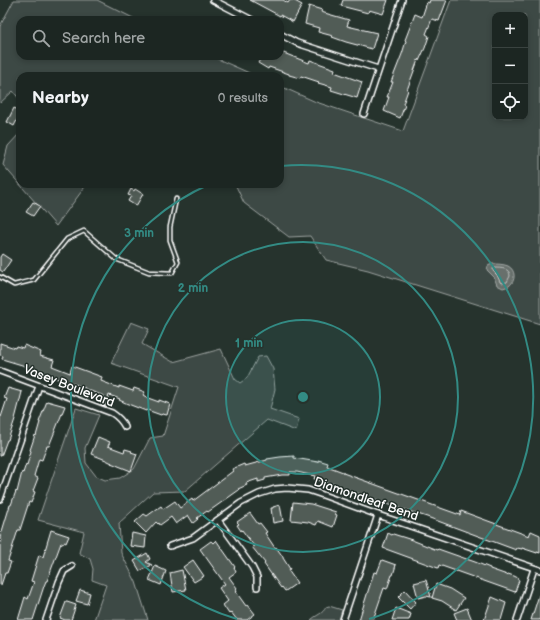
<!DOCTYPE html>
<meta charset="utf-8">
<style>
body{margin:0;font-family:"Balsamiq Sans",sans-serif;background:#29322f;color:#f1f3f6}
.controls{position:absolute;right:12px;top:12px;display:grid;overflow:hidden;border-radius:8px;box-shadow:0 2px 6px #0003}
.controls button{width:36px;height:36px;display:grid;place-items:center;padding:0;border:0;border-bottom:1px solid #3a4340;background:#1c2622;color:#f1f3f6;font:20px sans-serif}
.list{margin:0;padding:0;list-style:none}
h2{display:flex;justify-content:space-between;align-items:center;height:52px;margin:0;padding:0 16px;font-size:17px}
h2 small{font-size:13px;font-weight:400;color:#a0a5a5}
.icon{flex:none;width:22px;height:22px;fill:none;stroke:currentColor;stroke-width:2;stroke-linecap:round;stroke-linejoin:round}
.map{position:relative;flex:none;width:540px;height:620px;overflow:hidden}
.search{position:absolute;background:#1c2622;box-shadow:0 2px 6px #0003;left:16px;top:16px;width:268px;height:44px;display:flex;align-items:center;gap:10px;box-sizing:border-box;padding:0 14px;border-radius:12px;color:#a0a5a5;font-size:15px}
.panel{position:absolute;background:#1c2622;box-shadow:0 2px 6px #0003;left:16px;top:72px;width:268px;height:116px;border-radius:12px}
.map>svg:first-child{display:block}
.green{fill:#3e4944;stroke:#9ea4a2;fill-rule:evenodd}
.water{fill:#67706c;stroke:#a4a9a7}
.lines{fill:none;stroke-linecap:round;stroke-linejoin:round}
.shore{stroke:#c2c6c4;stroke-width:1}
.building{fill:#515c57;stroke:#fff}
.service-casing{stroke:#fff;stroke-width:5.5}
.minor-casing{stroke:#fff;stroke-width:8}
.service{stroke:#26332d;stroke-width:2.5}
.minor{stroke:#26332d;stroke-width:5}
.ring{fill:none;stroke:#338b84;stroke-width:2}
.labels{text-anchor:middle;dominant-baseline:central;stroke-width:3;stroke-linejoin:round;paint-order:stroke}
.street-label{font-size:13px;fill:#fff;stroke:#26332d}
.centre{fill:#338b84;stroke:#26332d;stroke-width:2}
.ring-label{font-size:12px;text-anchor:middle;font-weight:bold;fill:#338b84;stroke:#26332d;stroke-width:3;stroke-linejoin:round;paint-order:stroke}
</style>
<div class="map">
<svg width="540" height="620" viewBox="0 0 540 620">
<rect width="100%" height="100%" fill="#26332d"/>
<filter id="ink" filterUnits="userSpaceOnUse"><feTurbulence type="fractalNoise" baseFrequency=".025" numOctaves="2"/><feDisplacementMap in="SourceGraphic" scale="8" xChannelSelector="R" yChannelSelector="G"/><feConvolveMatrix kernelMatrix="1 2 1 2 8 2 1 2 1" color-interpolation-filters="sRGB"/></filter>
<g filter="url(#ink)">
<g class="green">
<path d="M14,0H97L137,20H20V56H211L256,76H20V100L13,91L0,103V26Z"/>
<path d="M451,0H540V324L368,270L326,260L310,236L289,237L244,203L235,184H280V86L316,102L403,131ZM495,15H525V117H495Z"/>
<path d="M20,133V184H87L56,226L3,165L8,146Z"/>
<path d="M131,322L149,329L142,344L173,362L221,349L235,379L240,383L247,378L258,357L266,356L273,369L275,389L270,409L299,419L296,431L267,420L185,491L153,492L119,523L121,553L136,582L148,620H94L106,585L92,580L93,569L90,559L79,553L84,532L38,520L76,408L99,415L85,448L86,463L96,476L105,480L120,478L134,469L150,438L163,436L179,387L111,363Z"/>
<path d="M329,606L342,610L339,620H311C316,615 323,614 326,607Z"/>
</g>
<path class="water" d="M492,264C497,264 503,264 508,266C516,270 516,281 509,286C507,287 505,287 503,288L497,285L494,277L487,270L488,266Z"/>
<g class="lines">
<path class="shore" d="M495,268C501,268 510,268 510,276L507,282L503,283L500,282L497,275L493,271V269Z"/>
</g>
<g class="building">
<path d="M250,0H283L288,3L290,0H293L302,5L293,22L280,15V16Z"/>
<path d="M343,0H388L383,14L369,10L368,13L341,6Z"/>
<path d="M430,0H447L439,21L432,19L426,34L429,36L425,48L419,61L418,60L407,90H408L403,104L405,105L400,118L384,111L389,97H387L393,82H391L402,54L406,41L405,40L415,14L422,17L427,2L429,3Z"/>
<path d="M309,6L322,10L321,12L349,20L347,26L377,33L372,49L346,42L332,37L333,36L318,32L319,28L305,24Z"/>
<path d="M281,52L309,63L310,60L321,64L335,69L334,72L362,82L357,98L331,90L332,87L318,83L319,82L301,76L300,78L289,75V74L269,67L268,69L258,63L262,56H280Z"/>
<path d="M14,108L20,111V114L14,126L7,122Z"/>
<path d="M131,189L134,191L135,189L143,194L136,206L128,201L131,196L128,195Z"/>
<path d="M33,202L40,206L33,216L26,212Z"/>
<path d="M2,254L11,260L3,272L0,270V257Z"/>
<path d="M0,343L15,348L16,346L23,348L24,345L41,352L40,356L54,360L52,366L70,373L72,366L102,377L101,381L119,388V386L133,391L134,388L145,392L143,395L148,398L159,402V400L170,404L167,415L162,414L161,415L147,410L146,411L128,404L119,400L120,399L109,395L105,406L102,405L104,396L85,389V388L77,385L52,377L53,376L39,372V371L22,365L2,359L3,356L0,355Z"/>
<path d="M8,388L22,392L15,419L8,440H7L1,456H0V416L1,417L7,399L4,398Z"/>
<path d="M47,401L65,406L49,446H47L42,460L39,459L34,476L38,478L33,491L35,492L31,503L29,502L20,530H18L8,561L11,562L7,573H5L1,585H0V545L2,540L0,539V538L10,505H11L16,491L17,492L22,472L23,473L26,464L27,465L31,451L30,450L35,435L36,436L40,422H39Z"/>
<path d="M98,437L110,442L108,446L124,452L125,449L132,451L131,452L137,454L131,471L111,463H112L106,460L91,454Z"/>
<path d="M294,456V458L318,462V460L328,463L327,466L343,472V473L460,515L461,511L529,536L531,531L540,535V553L537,552V553L522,548V549L517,548L516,550L427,517L380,502L333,484L314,479L315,476L297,472H290V475H282L265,478V480L258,482V479L246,483L247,485L238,489L239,490L208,512L207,511L197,518L198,519L193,523L188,515L176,524L171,517L160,525L159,523L158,524L156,522L146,533L135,522L144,514L147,516L161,506L163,509L175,501L180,508L192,499L193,501L233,471L232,469L244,464L245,466L267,460V459L280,457Z"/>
<path d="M293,502L311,504L336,512L335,514L337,515L333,527L318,521L316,525L308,522L291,520Z"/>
<path d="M280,505L283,521L273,523L271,508H273V507Z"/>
<path d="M250,513L258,524L260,523L267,532L265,533L275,548L276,547L283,557V558L290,569L288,570L297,583L287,590L285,591L282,587L281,588L264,564L265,563L252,547L254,546L242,530L241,531L237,525L239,524L237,522Z"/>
<path d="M51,530L69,536L66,543L64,542L63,544L61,543L47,581H46L44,586L33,620H18L25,597L28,599L34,582L31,581L39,555L43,557Z"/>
<path d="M132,533L146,536L145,548L130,546Z"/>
<path d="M388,533L392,535L393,534L412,540L437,550L438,549L475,562L490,568V569L507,575L508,574L514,576L518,578L517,579L519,580L515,592L439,565L438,568L383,548Z"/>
<path d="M216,540L235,567L234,568L236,572L229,577L237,588L236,589L237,591L236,592L246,606L248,605L255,614L247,620H237L231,612L229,614L223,605L228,601L219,588L225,584L200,549L211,541L213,543Z"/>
<path d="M147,553L150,559L146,562L152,565L140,571L134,561Z"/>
<path d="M193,560L204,576L194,582L183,567Z"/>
<path d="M382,560L396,565L393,575H392L387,589L384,588L373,620H359L374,572L377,573Z"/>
<path d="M155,566L166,571L161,585L149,580Z"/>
<path d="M182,570L186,590L173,592L170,573Z"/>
<path d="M426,580L431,597L426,596L418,598L414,583Z"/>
<path d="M436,584L450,589L464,598L456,610L442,601L432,598Z"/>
<path d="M80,590L90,593L87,604L76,601Z"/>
<path d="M405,590L416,602L410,609L398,597Z"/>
<path d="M539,595H540V620H531Z"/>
<path d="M492,597L506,603L501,620H484Z"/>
<path d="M66,602H67L76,605L71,620H65L60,618Z"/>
<path d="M396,608L411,614L409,620H392Z"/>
<path d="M467,608L472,620H457L454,613Z"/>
</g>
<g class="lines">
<g class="service-casing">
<path id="service" d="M0,277L14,285L34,280L67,239L84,231L116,259L149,272L172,273L178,262L170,240V227L176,199"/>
</g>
<g class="minor-casing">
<g id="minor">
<path d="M213,0L252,20"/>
<path d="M280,34L297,43L378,69"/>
<path d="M364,114L402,0"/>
<path d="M0,371L112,413C118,417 122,421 125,427"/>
<path d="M0,499L39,386"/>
<path d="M218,520L252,567L257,577V587"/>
<path d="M170,546L193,538L241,503L259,494L275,489L287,488L308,490L320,494L378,515L540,570"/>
<path d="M46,620L59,582L64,571L72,566"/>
<path d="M343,620L378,515"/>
<path d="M517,620L534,569"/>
</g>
</g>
<use href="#service" class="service"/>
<use href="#minor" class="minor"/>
</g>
</g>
<circle cx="303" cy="397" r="77" fill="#338b84" fill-opacity=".12"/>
<g class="ring">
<circle cx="303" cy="397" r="77"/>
<circle cx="303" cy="397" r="155"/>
<path d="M237 619A232 232 0 0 1 210 184M281 166A232 232 0 0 1 369 619"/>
</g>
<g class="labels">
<g class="street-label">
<text transform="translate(69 386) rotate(21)">Vasey Boulevard</text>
<text transform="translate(366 499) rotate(19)">Diamondleaf Bend</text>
</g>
</g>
<circle cx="303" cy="397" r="6" class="centre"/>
<g class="ring-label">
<text x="139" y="237">3 min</text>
<text x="193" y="292">2 min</text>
<text x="249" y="347">1 min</text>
</g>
</svg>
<div class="controls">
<button>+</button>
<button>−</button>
<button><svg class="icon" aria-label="locate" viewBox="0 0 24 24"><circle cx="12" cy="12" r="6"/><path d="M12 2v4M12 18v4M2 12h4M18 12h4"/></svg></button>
</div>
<div class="search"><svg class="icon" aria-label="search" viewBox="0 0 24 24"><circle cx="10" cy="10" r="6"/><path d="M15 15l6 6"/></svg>Search here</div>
<section class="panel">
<h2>Nearby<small>0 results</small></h2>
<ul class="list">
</ul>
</section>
</div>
